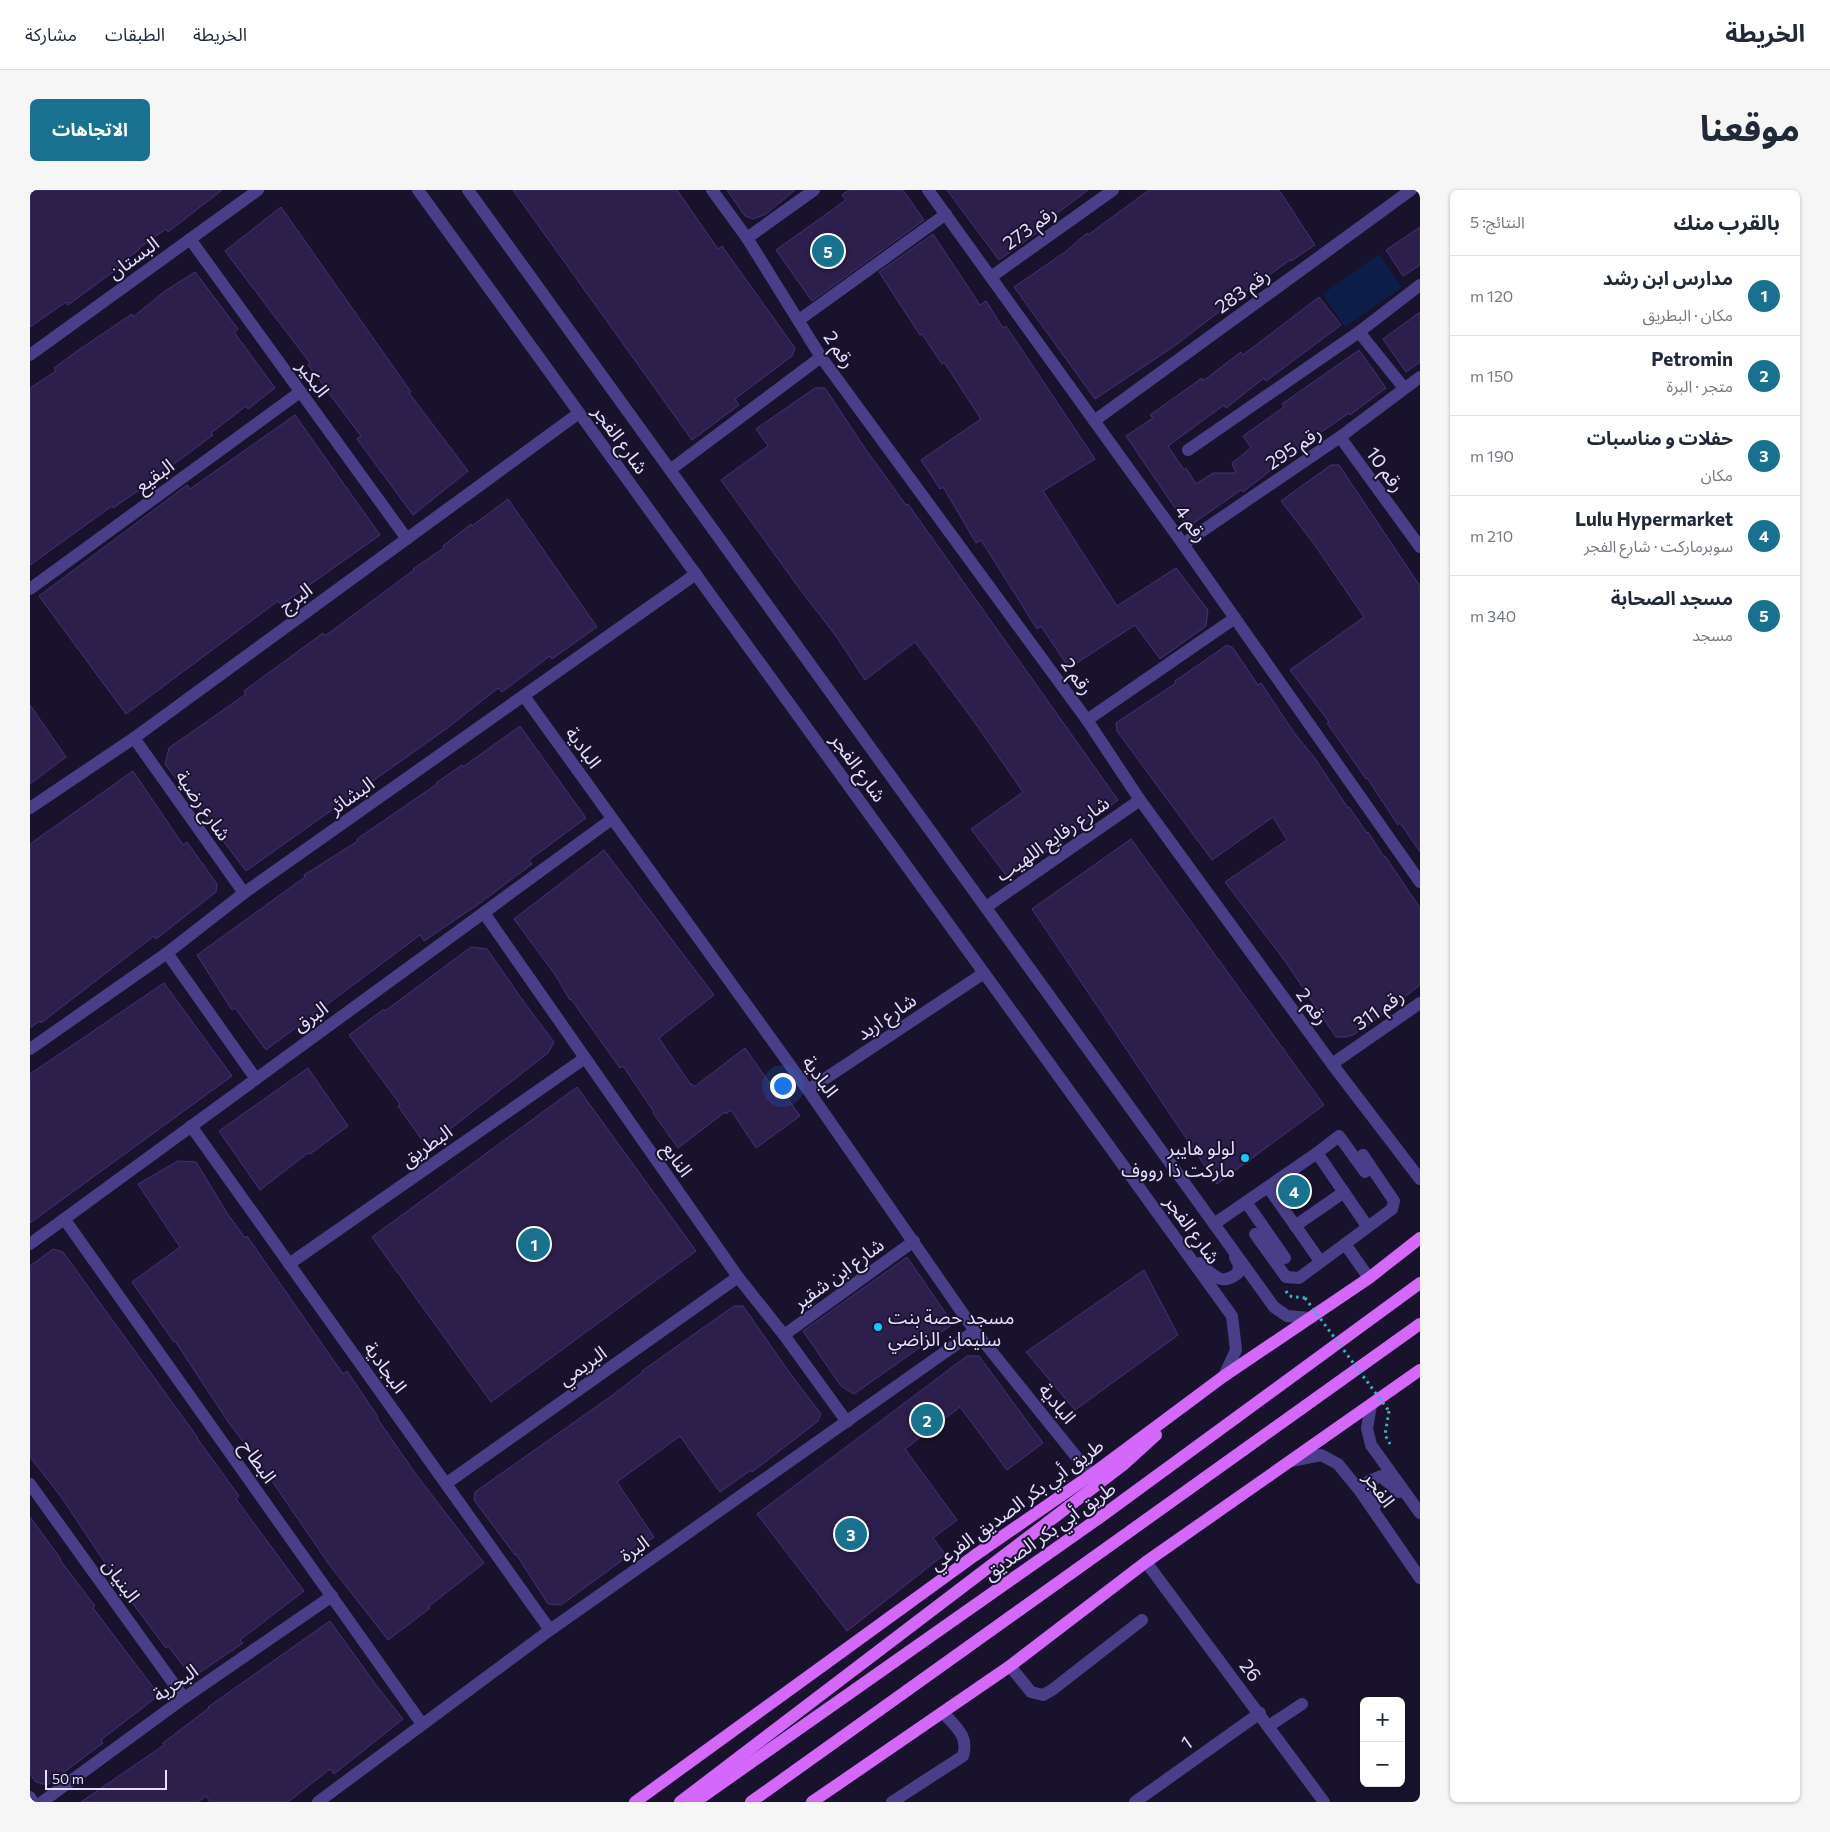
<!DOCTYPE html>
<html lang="ar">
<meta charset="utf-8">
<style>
body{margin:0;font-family:Commissioner,"Noto Sans Arabic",sans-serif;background:#f6f6f7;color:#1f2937;direction:rtl}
.controls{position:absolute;right:15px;bottom:15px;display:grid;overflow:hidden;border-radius:8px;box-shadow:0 1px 4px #0004}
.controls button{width:45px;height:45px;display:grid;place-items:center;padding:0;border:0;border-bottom:1px solid #e0e1e3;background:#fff;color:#1f2937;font:25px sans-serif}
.scale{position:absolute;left:15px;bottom:12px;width:122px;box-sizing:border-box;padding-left:5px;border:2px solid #e5defe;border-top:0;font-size:14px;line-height:18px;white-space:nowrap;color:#e5defe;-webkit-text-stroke:4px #19122c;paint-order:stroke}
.you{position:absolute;left:752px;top:895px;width:18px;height:18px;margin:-12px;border:4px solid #fff;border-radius:50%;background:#1a73e8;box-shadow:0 0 0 8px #1a73e833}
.badge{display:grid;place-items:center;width:32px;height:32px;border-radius:50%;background:#18718e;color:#fff;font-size:16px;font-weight:700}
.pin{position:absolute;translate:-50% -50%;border:2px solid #fff;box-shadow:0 1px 5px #0006}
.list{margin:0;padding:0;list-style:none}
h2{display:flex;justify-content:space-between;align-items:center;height:65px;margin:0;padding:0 20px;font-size:21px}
h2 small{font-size:16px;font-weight:400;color:#747a83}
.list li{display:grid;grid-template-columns:32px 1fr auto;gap:15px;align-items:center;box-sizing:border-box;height:80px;padding:0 20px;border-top:1px solid #e0e1e3}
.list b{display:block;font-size:19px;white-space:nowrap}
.list p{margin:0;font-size:16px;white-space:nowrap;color:#747a83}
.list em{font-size:16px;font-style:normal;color:#747a83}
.map{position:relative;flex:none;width:1390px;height:1612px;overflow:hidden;direction:ltr;border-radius:8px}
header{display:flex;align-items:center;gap:30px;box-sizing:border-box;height:70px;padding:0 25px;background:#fff;border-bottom:1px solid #e0e1e3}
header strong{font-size:24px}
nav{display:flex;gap:28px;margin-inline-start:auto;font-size:18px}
.intro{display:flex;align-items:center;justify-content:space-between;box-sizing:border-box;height:120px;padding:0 30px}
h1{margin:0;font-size:35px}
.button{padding:12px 22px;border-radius:8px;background:#18718e;color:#fff;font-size:18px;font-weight:700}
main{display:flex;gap:30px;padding:0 30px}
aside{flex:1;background:#fff;border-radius:8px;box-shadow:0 1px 4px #0004}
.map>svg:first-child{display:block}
.water{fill:#0d1d4a}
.building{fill:#2c1f4c;stroke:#463178}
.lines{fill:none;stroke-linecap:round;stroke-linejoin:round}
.path{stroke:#34b6bc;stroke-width:3;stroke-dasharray:2.5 4;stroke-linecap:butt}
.minor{stroke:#493f89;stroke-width:12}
.major{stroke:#d368fb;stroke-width:12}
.path-bridge{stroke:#34b6bc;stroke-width:3;stroke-dasharray:2.5 4;stroke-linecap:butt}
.poi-dot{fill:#0fcaf9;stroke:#19122c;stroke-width:2}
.labels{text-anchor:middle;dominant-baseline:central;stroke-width:4;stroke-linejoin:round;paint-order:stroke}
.street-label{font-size:19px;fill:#e5defe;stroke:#19122c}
.poi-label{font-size:19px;fill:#e5defe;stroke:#19122c;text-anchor:end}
</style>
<header>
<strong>الخريطة</strong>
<nav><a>الخريطة</a><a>الطبقات</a><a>مشاركة</a></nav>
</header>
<div class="intro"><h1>موقعنا</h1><a class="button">الاتجاهات</a></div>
<main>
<aside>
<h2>بالقرب منك<small>النتائج: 5</small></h2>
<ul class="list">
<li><span class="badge">1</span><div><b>مدارس ابن رشد</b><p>مكان · البطريق</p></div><em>120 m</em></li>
<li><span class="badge">2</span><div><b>Petromin</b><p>متجر · البرة</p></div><em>150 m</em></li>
<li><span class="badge">3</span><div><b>حفلات و مناسبات</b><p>مكان</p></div><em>190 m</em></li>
<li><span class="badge">4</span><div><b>Lulu Hypermarket</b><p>سوبرماركت · شارع الفجر</p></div><em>210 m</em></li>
<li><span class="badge">5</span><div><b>مسجد الصحابة</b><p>مسجد</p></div><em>340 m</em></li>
</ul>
</aside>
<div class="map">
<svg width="1390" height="1612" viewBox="0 0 1390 1612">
<rect width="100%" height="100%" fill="#19122c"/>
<path class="water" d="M1349,64L1372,97L1315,137L1293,104Z"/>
<g class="building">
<path d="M0,0H192L138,42L136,39L109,58L110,59L86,77L87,79L38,115L36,112L0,137Z"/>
<path d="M483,0H647L688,59L692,56L765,158L762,166L705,209L709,215L662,250Z"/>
<path d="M697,0H765L736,24L723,29L715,26Z"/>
<path d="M819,0H873L894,30L782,111L746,60L816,10L812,5Z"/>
<path d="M917,0H1058L1013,34L1015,37L969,70Z"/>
<path d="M1119,0H1249L1285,55L1261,71L1260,70L1211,105L1143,157L1065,209L984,97L1035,62L1057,43L1058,45Z"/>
<path d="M251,17L381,202L379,203L438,281L383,325L327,249L331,246L278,175L280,173L195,61Z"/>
<path d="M1390,37V75L1373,86L1356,60Z"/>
<path d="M903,44L950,115L956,111L973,138L976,136L1065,269L1013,301L1087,416L1146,378L1178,420L1176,436L1130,469L1105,435L1039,478L1011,436L1007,439L951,350L946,353L913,297L910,299L891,270L951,229L914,172L912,174L892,144L890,145L849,82Z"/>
<path d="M165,82L208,139L204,142L245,198L218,219L216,216L181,243L183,245L109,300L83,318L82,316L0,375V198L26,181L24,178L47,161L102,124L103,127L135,101Z"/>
<path d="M1289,107L1311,135L1236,191L1234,188L1196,218L1194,215L1138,256L1154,280L1156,278L1166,294L1183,283H1206L1202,273L1221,258L1213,246L1254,217L1252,214L1329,160L1356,198L1320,225L1319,223L1277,252L1213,302L1211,300L1158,337L1096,246L1123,228L1120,225L1172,188L1173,191L1211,162L1213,165Z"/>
<path d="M1390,122V172L1376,182L1353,149Z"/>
<path d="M785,198H795L834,257L876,315L878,314L1088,610L979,689L941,639L993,602L941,527L885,452L835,490L806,446L769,398L691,290L738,256L726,239Z"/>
<path d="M265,225L350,345L251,415L248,411L96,524L9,406L157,295L160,299Z"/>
<path d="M1301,275H1309L1390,396V662L1370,633L1368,635L1337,588L1336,589L1297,533L1299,532L1260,480L1334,427L1284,354L1251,311Z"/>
<path d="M478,309L567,437L522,469L520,466L472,502L468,498L416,539L216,681L135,574L139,558L216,504L214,501L293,443L295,446L384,380L383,379L414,358L413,356L441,334L442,336Z"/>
<path d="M1197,455L1203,458L1228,495L1231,493L1265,544L1284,567L1318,618L1319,617L1337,643L1338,642L1354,667L1355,666L1390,718V795L1346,829L1323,845L1316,847H1306L1255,771L1195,692L1257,650L1243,627L1182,670L1087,541L1086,533L1146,493L1145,491Z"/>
<path d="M0,515L36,567L0,594Z"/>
<path d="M490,536L556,628L499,670L502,674L450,713L394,751L390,745L236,860L205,818L202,820L167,765L275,687L274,685L328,651L327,649L407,594L406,593L432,575L433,577Z"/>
<path d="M103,581L153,655L157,652L187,694L186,702L126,749L124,746L11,833L10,831L0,838V654Z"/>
<path d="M1101,649L1294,915L1187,994L1002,719Z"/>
<path d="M574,660L684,805L629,848L661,895L662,894L664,897L715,858L741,895L746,892L770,926L726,958L701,920L696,924L695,922L648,958L623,923L624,922L593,876L590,878L541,809L540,810L526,786L484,729Z"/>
<path d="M441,757L457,759L494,812L524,852L518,863L397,957L368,916L370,914L319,845L354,819L355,821Z"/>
<path d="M134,793L202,886L0,1033V884Z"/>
<path d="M278,878L318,936L280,964L278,963L230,1000L189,941Z"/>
<path d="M547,897L666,1061L461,1212L342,1047Z"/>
<path d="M148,971L166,972L197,1023L215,1048L217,1046L313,1184L317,1181L348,1227L347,1228L385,1283L454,1373L398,1417L400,1418L358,1450L298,1373L242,1291L216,1260L218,1258L199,1233L145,1151L144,1152L102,1092L150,1057L108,994Z"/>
<path d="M23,1059L33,1062L168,1248H167L209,1306L206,1309L274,1401L210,1450L213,1453L169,1483L158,1482L138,1456L136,1458L95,1403L32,1308L0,1267V1076Z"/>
<path d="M877,1067L923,1134L824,1204L811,1196L773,1141Z"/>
<path d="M1114,1080L1148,1145L1045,1220L996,1162Z"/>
<path d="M704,1116H713L762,1186L791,1224L787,1232L722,1282L721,1280L690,1302L650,1246L587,1292L624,1347L531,1415L518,1414L486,1364L485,1365L444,1310L445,1302L580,1207L613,1182L612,1181Z"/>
<path d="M937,1166H949L1013,1253L977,1280L930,1217L875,1259L927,1330L903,1348L915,1364L817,1441L727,1324Z"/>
<path d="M0,1327L31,1369L30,1370L65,1416L63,1418L129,1505L71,1550L73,1553L17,1595L6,1592L0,1584Z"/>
<path d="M300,1431L346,1495L373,1529L304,1584L300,1579L258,1612H180L176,1606L168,1612H51L134,1555L133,1553L179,1518L178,1517Z"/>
</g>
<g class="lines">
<g class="path">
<path d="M1256,1101L1259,1106L1275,1108"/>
<path d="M1359,1221L1355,1245L1360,1254"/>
</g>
<g class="minor">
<path d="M388,0L1202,1126L1206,1160L1194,1186"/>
<path d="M438,0L1244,1117L1257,1126L1280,1128"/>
<path d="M682,0L717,48L791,167L1057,530L1110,610L1302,874L1390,989"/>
<path d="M898,0L1153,354L1390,692"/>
<path d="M717,48L784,0"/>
<path d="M160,49L377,349"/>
<path d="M961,87L1083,0"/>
<path d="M769,130L916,24"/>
<path d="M1329,142L1374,198"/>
<path d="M0,165L228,0"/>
<path d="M1064,231L1381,0"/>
<path d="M1310,247L1390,357"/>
<path d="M1158,260L1329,142L1390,95"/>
<path d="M640,280L791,167"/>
<path d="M1153,354L1310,247L1390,187"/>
<path d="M0,399L270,202"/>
<path d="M494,506L778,900L945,1141L1061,1285"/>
<path d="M1057,530L1205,428"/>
<path d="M104,548L214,703"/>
<path d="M0,618L104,548L549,223"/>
<path d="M956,717L1110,610"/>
<path d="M454,723L708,1087L754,1145L817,1232"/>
<path d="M137,763L226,889"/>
<path d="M0,859L137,763L214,703L666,384"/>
<path d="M1302,874L1390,813"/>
<path d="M778,900L954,783"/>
<path d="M161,936L520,1440"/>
<path d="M1287,963L1309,946L1335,982"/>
<path d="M1333,965L1364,1011L1362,1019L1315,1054L1339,1088"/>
<path d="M1238,997L1290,1071"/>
<path d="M1216,1012L1255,1068"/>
<path d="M35,1030L392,1534"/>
<path d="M1184,1034L1287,963L1337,1036"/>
<path d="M1265,1036L1314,1002"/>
<path d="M1225,1044L1256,1087L1269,1088L1315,1054"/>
<path d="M0,1054L582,629"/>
<path d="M1170,1073C1183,1085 1191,1097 1208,1083L1209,1075L1205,1067"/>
<path d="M259,1074L555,868"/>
<path d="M754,1145L884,1051"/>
<path d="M1341,1215L1337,1238L1341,1255L1390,1323"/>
<path d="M1261,1271L1291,1265L1308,1274L1330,1301L1390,1388"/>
<path d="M417,1293L708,1087"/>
<path d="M0,1294L154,1508"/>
<path d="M1345,1315L1339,1303V1291L1351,1286L1369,1302"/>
<path d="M1116,1372L1294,1612"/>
<path d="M980,1476L1001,1502L1013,1505L1022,1500L1112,1430"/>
<path d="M1239,1536L1272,1514"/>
<path d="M0,1607L3,1612"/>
<path d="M12,1612L154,1508L302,1406"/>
<path d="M288,1612L520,1440L945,1141"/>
<path d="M862,1612L933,1566C939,1545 926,1538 913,1522"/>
<path d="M1105,1612L1230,1523"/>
</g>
<g class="major">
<path d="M605,1612L944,1366L1061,1285L1194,1186L1339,1088L1390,1048"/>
<path d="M650,1612L1093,1275L1126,1245"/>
<path d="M665,1612L1069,1328L1390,1093"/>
<path d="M721,1612L1390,1134"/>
<path d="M782,1612L980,1476L1116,1372L1390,1180"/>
</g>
<path class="path-bridge" d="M1275,1108L1359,1221"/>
</g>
<g class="poi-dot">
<circle cx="1215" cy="968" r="5"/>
<circle cx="848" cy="1137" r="5"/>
</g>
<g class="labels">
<g class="street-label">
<text transform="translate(999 37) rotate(-36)">رقم 273</text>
<text transform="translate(103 67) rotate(-36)">البستان</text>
<text transform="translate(1212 100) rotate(-36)">رقم 283</text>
<text transform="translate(810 159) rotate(56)">رقم 2</text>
<text transform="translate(284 188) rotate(54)">البكير</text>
<text transform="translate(591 249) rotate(54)">شارع الفجر</text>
<text transform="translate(1263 257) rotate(-34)">رقم 295</text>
<text transform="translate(1356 279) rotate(54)">رقم 10</text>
<text transform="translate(124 285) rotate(-36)">البقيع</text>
<text transform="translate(1162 333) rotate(54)">رقم 4</text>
<text transform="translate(265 407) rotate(-36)">البرج</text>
<text transform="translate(1048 486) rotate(54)">رقم 2</text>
<text transform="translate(554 557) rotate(54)">البادية</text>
<text transform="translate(829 577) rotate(54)">شارع الفجر</text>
<text transform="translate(321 605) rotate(-35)">البشائر</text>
<text transform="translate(174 615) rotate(55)">شارع رضية</text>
<text transform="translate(1022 648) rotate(-35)">شارع رفايع اللهيب</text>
<text transform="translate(1283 816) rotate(54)">رقم 2</text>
<text transform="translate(1348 819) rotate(-35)">رقم 311</text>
<text transform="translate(280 826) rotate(-36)">البرق</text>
<text transform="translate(856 826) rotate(-34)">شارع اربد</text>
<text transform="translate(791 886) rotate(54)">البادية</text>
<text transform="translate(396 955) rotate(-35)">البطريق</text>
<text transform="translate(648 969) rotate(55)">النابع</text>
<text transform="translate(1163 1039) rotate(54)">شارع الفجر</text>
<text transform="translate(808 1083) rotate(-36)">شارع ابن شقير</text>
<text transform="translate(552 1175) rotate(-35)">البريمي</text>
<text transform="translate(356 1177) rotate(54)">البجادية</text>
<text transform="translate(1028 1213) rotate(51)">البادية</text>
<text transform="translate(229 1271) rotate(55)">البطاح</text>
<text transform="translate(1350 1299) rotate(55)">الفجر</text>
<text transform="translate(986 1314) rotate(-36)">طريق أبي بكر الصديق الفرعي</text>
<text transform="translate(1019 1340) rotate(-35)">طريق أبي بكر الصديق</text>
<text transform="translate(604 1358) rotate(-35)">البرة</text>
<text transform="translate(92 1390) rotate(54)">البنيان</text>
<text transform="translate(1221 1480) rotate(53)">26</text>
<text transform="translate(145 1492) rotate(-35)">البحرية</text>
<text transform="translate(1156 1552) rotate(-35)">1</text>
</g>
<g class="poi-label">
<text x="1205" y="957">لولو هايبر<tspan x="1205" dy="22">ماركت ذا رووف</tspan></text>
<text x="858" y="1126" text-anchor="start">مسجد حصة بنت<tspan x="858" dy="22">سليمان الزاضي</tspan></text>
</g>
</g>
</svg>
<div class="controls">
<button>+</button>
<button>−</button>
</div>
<div class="scale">50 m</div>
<div class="you"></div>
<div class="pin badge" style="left:504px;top:1054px">1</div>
<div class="pin badge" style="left:897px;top:1230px">2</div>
<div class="pin badge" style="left:821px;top:1344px">3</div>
<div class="pin badge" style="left:1264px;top:1001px">4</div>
<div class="pin badge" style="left:798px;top:61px">5</div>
</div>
</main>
